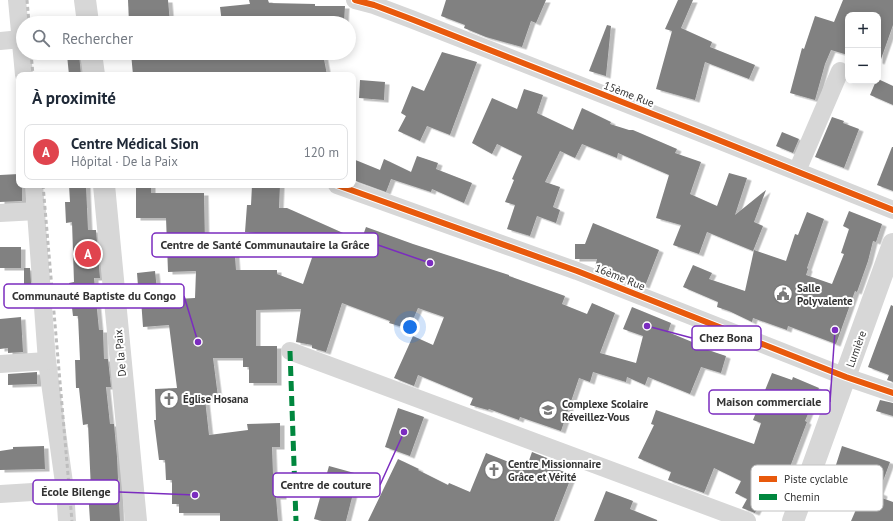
<!DOCTYPE html>
<html lang="fr">
<meta charset="utf-8">
<style>
body{margin:0;font-family:"PT Sans",sans-serif;background:#f6f6f7;color:#1f2937}
.controls{position:absolute;right:12px;top:12px;display:grid;overflow:hidden;border-radius:8px;box-shadow:0 2px 10px #0003}
.controls button{width:36px;height:36px;display:grid;place-items:center;padding:0;border:0;border-bottom:1px solid #e0e1e3;background:#fff;color:#1f2937;font:20px sans-serif}
.you{position:absolute;left:410px;top:327px;width:14px;height:14px;margin:-10px;border:3px solid #fff;border-radius:50%;background:#1a73e8;box-shadow:0 0 0 6px #1a73e833}
.badge{display:grid;place-items:center;width:26px;height:26px;border-radius:50%;background:#7a7a7a;color:#fff;font-size:13px;font-weight:700}
.pin{position:absolute;translate:-50% -50%;border:2px solid #fff;box-shadow:0 1px 4px #0006}
.list{margin:0;padding:0;list-style:none}
h2{display:flex;justify-content:space-between;align-items:center;height:52px;margin:0;padding:0 16px;font-size:17px}
h2 small{font-size:13px;font-weight:400;color:#747a83}
.list li{display:grid;grid-template-columns:26px 1fr auto;gap:12px;align-items:center;box-sizing:border-box;height:56px;margin:0 8px 8px;padding:0 8px;border:1px solid #e0e1e3;border-radius:8px}
.list b{display:block;font-size:15px;white-space:nowrap}
.list p{margin:0;font-size:13px;white-space:nowrap;color:#747a83}
.list em{font-size:13px;font-style:normal;color:#747a83}
.icon{flex:none;width:22px;height:22px;fill:none;stroke:currentColor;stroke-width:2;stroke-linecap:round;stroke-linejoin:round}
.map{position:relative;flex:none;width:893px;height:521px;overflow:hidden}
.search{position:absolute;background:#fff;box-shadow:0 2px 10px #0003;left:16px;top:16px;width:340px;height:44px;display:flex;align-items:center;gap:10px;box-sizing:border-box;padding:0 14px;border-radius:22px;color:#747a83;font-size:15px}
.panel{position:absolute;background:#fff;box-shadow:0 2px 10px #0003;left:16px;top:72px;width:340px;height:116px;border-radius:8px}
.map>svg:first-child{display:block}
.building{fill:#818181;filter:url(#shadow)}
.lines{fill:none;stroke-linecap:round;stroke-linejoin:round}
.minor{stroke:#d7d7d7;stroke-width:18}
.tertiary{stroke:#d7d7d7;stroke-width:22}
.rail{stroke:#bebebe;stroke-width:3;stroke-dasharray:4 3;stroke-linecap:butt}
.quiet{stroke:#00873e;stroke-width:5;stroke-dasharray:10 5;stroke-linecap:butt}
.cycleway-casing{stroke:#fff;stroke-width:8}
.cycleway{stroke:#e8590c;stroke-width:6}
.labels{text-anchor:middle;dominant-baseline:central;stroke-width:4;stroke-linejoin:round;paint-order:stroke}
.street-label{font-size:11px;fill:#333;stroke:#fff}
.poi-label{font-size:11px;font-weight:bold;fill:#333;stroke:#fff;text-anchor:start}
.key{fill:#fff;stroke:#c2c2c2;stroke-width:1}
.key-label{font-size:11px;fill:#333}
.leader{fill:none;stroke:#7b2cbf;stroke-width:1.5}
.callout-dot{fill:#7b2cbf;stroke:#fff;stroke-width:1.5}
.callout{fill:#fff;stroke:#7b2cbf;stroke-width:1.5}
.callout-label{font-size:12px;text-anchor:middle;font-weight:bold;fill:#333}
</style>
<div class="map">
<svg width="893" height="521" viewBox="0 0 893 521">
<defs>
<filter id="shadow"><feDropShadow dx="4.5" dy="2.5" stdDeviation="0" flood-color="#0004"/></filter>
</defs>
<rect width="100%" height="100%" fill="#fff"/>
<g class="building">
<path d="M128,0H168L170,23H129Z"/>
<path d="M249,0H268L269,3L315,4V6H345L344,22L274,21V23H222L220,7L250,4Z"/>
<path d="M446,0H546L536,23L531,21L522,47L486,37L464,28L465,25L441,16Z"/>
<path d="M678,0H693L681,28L712,42L710,47L755,65L749,79L705,62L695,100L656,89L672,31L665,29Z"/>
<path d="M843,0H893V25L880,62L878,61V15H848V55L831,50L825,64L815,100L790,93L802,48L804,49L815,16L834,22Z"/>
<path d="M607,25L611,26L606,76L589,71Z"/>
<path d="M442,52L477,62L450,135L427,126L420,141L398,131L406,116L401,113L412,86L424,91Z"/>
<path d="M131,53H310L311,56L323,54L327,75H133Z"/>
<path d="M79,54L81,75H69L67,55Z"/>
<path d="M878,79L893,86V105L870,95L876,81H878Z"/>
<path d="M360,80L385,82L384,100L359,98Z"/>
<path d="M524,89L543,95L537,113L573,130L582,108L611,122L610,124L629,130H633L677,149L675,153L701,162L690,194L717,206L729,173L747,178L735,215L766,190L754,222L763,226L753,251L707,232L699,254L673,245L681,225L656,218L669,175L618,153L617,158L582,144L575,158L560,151L545,182L560,187L553,207L560,210L556,223L537,216L530,236L507,229L515,205L505,202L514,180L512,179L522,156L497,144L492,154L472,143L492,98L517,109Z"/>
<path d="M832,117L844,121L843,123L859,129L844,168L815,157Z"/>
<path d="M782,132L799,139L793,153L776,146Z"/>
<path d="M892,147H893V191L877,185Z"/>
<path d="M417,156L438,163L436,169L472,183L464,203L432,189L431,192L391,179L386,192L353,180V159L380,170L384,159L411,172Z"/>
<path d="M19,174V185H22V201L0,202V175Z"/>
<path d="M69,185H86L88,230H96L100,278H94L99,330H103L104,359H108L111,387H106L110,424H114L117,457L120,521H90L88,490H91L88,424L83,425L79,388H76L75,360H80L78,316H73L69,283L74,282L72,222L66,223L65,202H70Z"/>
<path d="M136,185H151V193H204L205,244L234,243L236,270H277V274L303,284L314,252L296,244L299,237L245,232L247,205H251L252,185H280L279,208H287L361,241L366,227L413,244L509,275V276L565,296L562,304L587,314L592,303L615,313L600,353L636,363L643,336L623,329L632,307L671,323L668,332L709,349L708,350L726,356L721,373L701,367L690,394L648,377L645,385L627,377L626,382L593,372L590,382L579,378L561,431L520,417L519,420L489,409L488,410L470,405L473,398L418,375L414,386L394,378L413,336L433,345L444,317L418,308L409,329L389,323L390,321L342,303L326,352L312,348V345L296,342L301,309L256,310V346H277V383H249V367H243V358H213L218,397L205,399L209,435L248,430L247,424L280,423V447H272L273,474H282V497H276L278,521H220V513H179V504H172V480H166L165,460H159L154,420H156L155,389L177,388L169,325L143,327L141,299H139L137,273L155,271L158,300L195,298L196,271L168,272L166,218H136Z"/>
<path d="M849,211L882,224L876,242L873,241L868,261L857,292L855,291L836,344L788,326L787,330L753,318L752,322L729,311L717,307L718,302L683,287L693,265L712,273L709,279L745,291L754,250L786,261L795,234L798,235L807,212L824,219L807,268L808,269L806,275L832,284L844,254L841,253L849,229L843,226Z"/>
<path d="M593,223L659,250L645,286L595,267L597,259H575V244H585Z"/>
<rect x="0" y="247" width="21" height="21"/>
<path d="M24,268H30L32,297H24Z"/>
<path d="M891,305L893,306V382L887,380L889,375L868,367Z"/>
<path d="M21,317L23,352L8,353V348L0,349V319Z"/>
<path d="M37,372V384L8,385V374Z"/>
<path d="M772,373L792,380L793,377L819,388L805,421L807,422L787,475L776,471L755,513L742,508L747,499L735,493L741,481L714,468L704,493L668,480L671,472L638,458L654,425L651,424L656,410L754,444L761,423L753,420Z"/>
<path d="M880,400L893,403V416L876,411Z"/>
<path d="M398,408L424,417L410,456L385,447Z"/>
<path d="M44,446L45,469L0,470V451L13,449V447Z"/>
<path d="M842,446L890,462L879,492L883,494L882,498L893,502V521H851L858,505L831,495L841,471L835,468Z"/>
<path d="M532,452L552,460L549,466L572,475L554,521H368L398,459L419,469L418,470L448,485L449,483L470,492L486,453L526,469Z"/>
<path d="M329,466L358,474L346,521H322L314,519Z"/>
<path d="M606,491L633,501L630,509L657,520V521H594Z"/>
</g>
<g class="lines">
<g class="minor">
<path d="M17,0L24,75"/>
<path d="M355,0L374,5L411,19L701,133L893,210"/>
<path d="M0,41L21,39"/>
<path d="M797,171L840,71"/>
<path d="M34,185L47,361L65,490L67,521"/>
<path d="M337,185L577,271L846,377L893,393"/>
<path d="M0,213L37,211"/>
<path d="M290,351L747,521"/>
<path d="M0,364L47,361"/>
<path d="M0,494L65,490"/>
</g>
<g class="tertiary">
<path d="M85,0L88,23"/>
<path d="M91,53L94,75"/>
<path d="M104,185L136,521"/>
<path d="M793,521L893,244"/>
</g>
<g class="rail">
<path d="M27,0L29,23"/>
<path d="M31,53L33,75"/>
<path d="M43,185L72,521"/>
</g>
<path class="quiet" d="M290,351L296,521"/>
<g class="cycleway-casing">
<g id="cycleway">
<path d="M355,0L374,5L411,19L701,133L893,210"/>
<path d="M337,185L577,271L846,377L893,393"/>
</g>
</g>
<use href="#cycleway" class="cycleway"/>
</g>
<defs>
<g id="civic-ring" transform="scale(1)"><circle r="9.5" fill="#fff" stroke="#7a7a7a" stroke-width="1.5"/><path d="M-.6-6.5H3V-4.5H.6V-3L4-1V1h2V6H-6V1h2V-1L-.6-3ZM-1.2 2.5V6h2.4V2.5Z" fill="#7a7a7a"/></g>
<g id="church-ring" transform="scale(1)"><circle r="9.5" fill="#fff" stroke="#7a7a7a" stroke-width="1.5"/><path d="M-1.2-6h2.4v3.5h3.3v2.4h-3.3V6h-2.4V-.1h-3.3v-2.4h3.3Z" fill="#7a7a7a"/></g>
<g id="school-ring" transform="scale(1)"><circle r="9.5" fill="#fff" stroke="#7a7a7a" stroke-width="1.5"/><path d="M0-5L7-2L0 1L-7-2ZM-4 1L0 2.5L4 1V4Q0 6-4 4Z" fill="#7a7a7a"/></g>
</defs>
<g fill-rule="evenodd">
<use href="#civic-ring" x="783" y="294"/>
<use href="#church-ring" x="169" y="399"/>
<use href="#school-ring" x="548" y="410"/>
<use href="#church-ring" x="494" y="470"/>
</g>
<g class="labels">
<g class="street-label">
<text transform="translate(629 94) rotate(21)">15ème Rue</text>
<text transform="translate(620 277) rotate(22)">16ème Rue</text>
<text transform="translate(856 349) rotate(-70)">Lumière</text>
<text transform="translate(120 353) rotate(-95)">De la Paix</text>
</g>
<g class="poi-label">
<text x="797" y="288">Salle<tspan x="797" dy="13">Polyvalente</tspan></text>
<text x="183" y="399">Église Hosana</text>
<text x="562" y="404">Complexe Scolaire<tspan x="562" dy="13">Réveillez-Vous</tspan></text>
<text x="508" y="464">Centre Missionnaire<tspan x="508" dy="13">Grâce et Vérité</tspan></text>
</g>
</g>
<rect x="751" y="465" width="132" height="46" rx="6" class="key"/>
<rect x="759" y="476" width="18" height="6" fill="#e8590c"/>
<rect x="759" y="494" width="18" height="6" fill="#00873e"/>
<g class="key-label">
<text x="784" y="483">Piste cyclable</text>
<text x="784" y="501">Chemin</text>
</g>
<path class="leader" d="M430 263L378 245M198 342L184 296M647 326L692 338M835 330L830 402M404 432L380 485M195 495L119 492"/>
<g class="callout-dot">
<circle cx="430" cy="263" r="4"/>
<circle cx="198" cy="342" r="4"/>
<circle cx="647" cy="326" r="4"/>
<circle cx="835" cy="330" r="4"/>
<circle cx="404" cy="432" r="4"/>
<circle cx="195" cy="495" r="4"/>
</g>
<g class="callout">
<rect x="152" y="233" width="226" height="24" rx="4"/>
<rect x="4" y="284" width="180" height="24" rx="4"/>
<rect x="692" y="326" width="69" height="24" rx="4"/>
<rect x="709" y="390" width="121" height="24" rx="4"/>
<rect x="273" y="473" width="107" height="24" rx="4"/>
<rect x="33" y="480" width="86" height="24" rx="4"/>
</g>
<g class="callout-label">
<text x="265" y="249">Centre de Santé Communautaire la Grâce</text>
<text x="94" y="300">Communauté Baptiste du Congo</text>
<text x="726" y="342">Chez Bona</text>
<text x="769" y="406">Maison commerciale</text>
<text x="326" y="489">Centre de couture</text>
<text x="76" y="496">École Bilenge</text>
</g>
</svg>
<div class="controls">
<button>+</button>
<button>−</button>
</div>
<div class="you"></div>
<div class="pin badge" style="left:88px;top:254px;background:#e0444e">A</div>
<div class="search"><svg class="icon" aria-label="search" viewBox="0 0 24 24"><circle cx="10" cy="10" r="6"/><path d="M15 15l6 6"/></svg>Rechercher</div>
<section class="panel">
<h2>À proximité<small></small></h2>
<ul class="list">
<li><span class="badge" style="background:#e0444e">A</span><div><b>Centre Médical Sion</b><p>Hôpital · De la Paix</p></div><em>120 m</em></li>
</ul>
</section>
</div>
